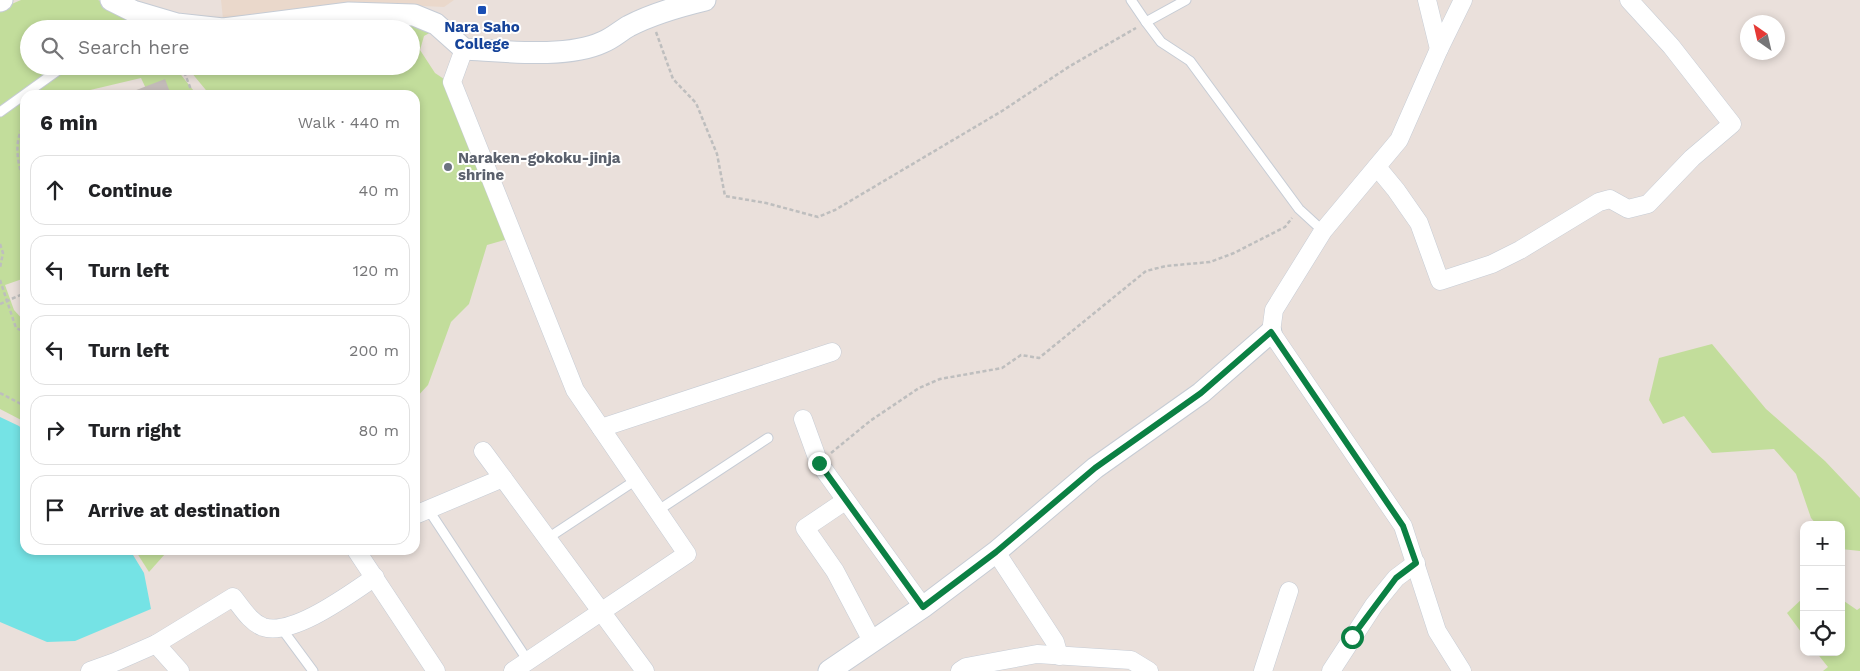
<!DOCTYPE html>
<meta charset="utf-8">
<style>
body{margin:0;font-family:"Work Sans",sans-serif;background:#f6f6f6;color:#202124}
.controls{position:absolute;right:15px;bottom:15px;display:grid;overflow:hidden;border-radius:10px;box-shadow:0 2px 8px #0003}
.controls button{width:45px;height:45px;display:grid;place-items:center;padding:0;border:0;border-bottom:1px solid #e0e0e0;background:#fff;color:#202124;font:25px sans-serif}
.compass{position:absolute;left:1740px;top:15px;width:45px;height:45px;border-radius:50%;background:#fff;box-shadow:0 2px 8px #0003;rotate:326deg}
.stop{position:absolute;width:15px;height:15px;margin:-11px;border:4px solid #0b8043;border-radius:50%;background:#fff}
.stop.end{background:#0b8043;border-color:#fff;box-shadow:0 1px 5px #0008}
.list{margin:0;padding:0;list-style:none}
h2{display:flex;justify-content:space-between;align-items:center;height:65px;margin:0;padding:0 20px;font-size:21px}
h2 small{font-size:16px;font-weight:400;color:#757577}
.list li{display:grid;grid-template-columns:32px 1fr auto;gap:15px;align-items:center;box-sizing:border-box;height:70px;margin:0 10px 10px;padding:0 10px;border:1px solid #e0e0e0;border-radius:15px}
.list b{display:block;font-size:19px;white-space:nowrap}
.list em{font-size:16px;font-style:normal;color:#757577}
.icon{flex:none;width:28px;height:28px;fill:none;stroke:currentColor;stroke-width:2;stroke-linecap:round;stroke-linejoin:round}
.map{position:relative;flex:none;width:1860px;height:671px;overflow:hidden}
.search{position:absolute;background:#fff;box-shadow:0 2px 8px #0003;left:20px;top:20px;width:400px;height:55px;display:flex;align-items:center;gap:12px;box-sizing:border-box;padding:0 18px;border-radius:28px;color:#757577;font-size:19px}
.panel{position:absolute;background:#fff;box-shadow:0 2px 8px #0003;left:20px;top:90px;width:400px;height:465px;border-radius:15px}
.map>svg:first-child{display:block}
.education{fill:#ead8cb}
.green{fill:#c2dd9b}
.water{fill:#75e3e5}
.building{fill:#c5bdbb}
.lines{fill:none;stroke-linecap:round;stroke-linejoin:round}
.service-casing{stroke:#c6ccd5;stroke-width:11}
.minor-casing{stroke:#c6ccd5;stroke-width:19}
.tertiary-casing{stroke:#c6ccd5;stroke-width:23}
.path{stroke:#bebebe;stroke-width:2.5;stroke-dasharray:4 2.5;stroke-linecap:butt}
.service{stroke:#fff;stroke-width:9}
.minor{stroke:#fff;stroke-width:18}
.tertiary{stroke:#fff;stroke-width:21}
.route{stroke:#0b8043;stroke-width:6}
.transit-dot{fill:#1a4fb4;stroke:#fff;stroke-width:2}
.worship-dot{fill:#6b7280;stroke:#fff;stroke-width:2}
.labels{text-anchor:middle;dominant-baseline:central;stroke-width:4;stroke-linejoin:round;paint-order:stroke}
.transit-label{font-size:15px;font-weight:bold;fill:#164399;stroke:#fff}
.worship-label{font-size:15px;font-weight:bold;fill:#5b616d;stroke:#fff;text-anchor:start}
</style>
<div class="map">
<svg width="1860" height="671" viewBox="0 0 1860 671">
<rect width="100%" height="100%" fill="#eae0db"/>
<path class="education" d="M221,0H454L444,7L359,3L223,19Z"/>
<g class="green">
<path d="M21,0H98L161,29H29V66H174L197,95H149L141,78L86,91L84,95H25V278L5,285L14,310L25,322V422L0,409V9Z"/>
<path d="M413,18L435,30L424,36L420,50L435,73L447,81L508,239L487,245L469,304L451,322L428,385L415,399V95H210L186,66H411V29H302L346,23Z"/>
<path d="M1712,344L1766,409L1825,461L1860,498V551L1841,549V525H1817L1811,518L1796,474L1774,449L1712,453L1684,416L1663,424L1649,400L1659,358Z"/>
<path d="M135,550H164L165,554L149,572Z"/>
<path d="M1804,597V636L1787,613Z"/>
<path d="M1841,599L1857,610L1860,608V671H1823L1828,667L1816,652H1841Z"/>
</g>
<path class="water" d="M0,417L19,426L25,432V550H130L144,573L151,609L75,641L47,642L0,622Z"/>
<path class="building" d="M165,79L171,95H126V94Z"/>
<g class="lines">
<g class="service-casing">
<g id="service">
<path d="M1131,0L1146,22L1186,0"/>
<path d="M1146,22L1161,42L1190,61L1299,209L1323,231"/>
<path d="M0,112L64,66"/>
<path d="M428,509L528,661"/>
<path d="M657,511L768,438"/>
<path d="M548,538L636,480"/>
<path d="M282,629L313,671"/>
</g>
</g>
<g class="minor-casing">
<g id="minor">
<path d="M1427,0L1439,49"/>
<path d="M464,49L452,82L575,390L687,554L513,671"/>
<path d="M1377,167L1396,190L1419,223L1440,281L1492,264L1520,250L1599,202L1610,199L1628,209L1648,204L1692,158L1732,124L1671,46L1629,0"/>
<path d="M803,419L819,463L923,607"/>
<path d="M601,428L832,352"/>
<path d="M483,451L645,671"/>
<path d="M845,501L805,528L835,571L872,641"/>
<path d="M415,515L503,478"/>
<path d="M356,550L436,671"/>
<path d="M996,552L1055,642L1059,656"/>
<path d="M156,644L180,671"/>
<path d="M90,671L115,662L156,644L233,597C242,608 250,622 263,627C293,637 351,593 375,577"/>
<path d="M960,671L966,667L1037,654L1131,660L1149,671"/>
<path d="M1263,671L1289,591"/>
<path d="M1331,671L1374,605L1396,578L1416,563"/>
<path d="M1462,671L1437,631L1403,526L1271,332L1274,310L1323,231L1399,140L1439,49L1463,0"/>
</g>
</g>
<g class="tertiary-casing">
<g id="tertiary">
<path d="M111,0L133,11L177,24L223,29L349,13L414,15L436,24L464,49C504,51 567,59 603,42C613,38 620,31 629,26C652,14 680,6 705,0"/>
<path d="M0,1L2,0"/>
<path d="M829,671L923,607L996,552L1095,468L1201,393L1271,332"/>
</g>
</g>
<g class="path">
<path d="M656,32L673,79L696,103L717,154L725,196L766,203L818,217L835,210L1002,111L1070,66L1136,28"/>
<path d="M182,66L193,95"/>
<path d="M25,122C13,142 17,163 25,184"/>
<path d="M0,244L3,253L0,268"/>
<path d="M0,280L16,328L25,332"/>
<path d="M0,304L25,293"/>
<path d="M0,393L25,406"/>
<path d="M831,453L870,421L919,388L940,379L1002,368L1021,355L1039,358L1146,271L1166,266L1210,262L1234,253L1285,227L1292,218"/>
</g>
<use href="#service" class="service"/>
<use href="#minor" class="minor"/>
<use href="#tertiary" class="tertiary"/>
</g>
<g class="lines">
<path class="route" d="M819,463L923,607L996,552L1095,468L1201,393L1271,332L1403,526L1416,563L1396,578L1352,637"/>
</g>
<rect class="transit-dot" x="477" y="5" width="10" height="10" rx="2.5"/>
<circle class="worship-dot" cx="448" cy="167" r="5"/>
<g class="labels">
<g class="transit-label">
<text x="482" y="27">Nara Saho<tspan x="482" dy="17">College</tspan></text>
</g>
<g class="worship-label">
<text x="458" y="158">Naraken-gokoku-jinja<tspan x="458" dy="17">shrine</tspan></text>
</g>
</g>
</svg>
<div class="controls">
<button>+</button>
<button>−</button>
<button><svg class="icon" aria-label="locate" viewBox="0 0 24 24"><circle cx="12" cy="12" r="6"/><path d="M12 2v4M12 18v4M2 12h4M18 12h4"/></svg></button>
</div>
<svg class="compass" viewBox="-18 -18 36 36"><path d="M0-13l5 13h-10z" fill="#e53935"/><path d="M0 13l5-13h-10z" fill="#757577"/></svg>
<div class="stop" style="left:1352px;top:637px"></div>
<div class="stop end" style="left:819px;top:463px"></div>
<div class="search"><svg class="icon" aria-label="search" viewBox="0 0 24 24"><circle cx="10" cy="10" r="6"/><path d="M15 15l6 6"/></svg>Search here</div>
<section class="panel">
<h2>6 min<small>Walk · 440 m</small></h2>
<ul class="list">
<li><svg class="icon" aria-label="ahead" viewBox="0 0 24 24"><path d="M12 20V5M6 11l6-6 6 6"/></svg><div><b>Continue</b></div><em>40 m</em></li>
<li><svg class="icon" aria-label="left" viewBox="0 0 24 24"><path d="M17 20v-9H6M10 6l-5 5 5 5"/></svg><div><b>Turn left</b></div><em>120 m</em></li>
<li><svg class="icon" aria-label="left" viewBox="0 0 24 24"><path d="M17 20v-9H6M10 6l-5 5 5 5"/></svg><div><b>Turn left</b></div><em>200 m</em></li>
<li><svg class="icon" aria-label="right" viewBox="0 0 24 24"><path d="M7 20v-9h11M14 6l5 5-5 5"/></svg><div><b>Turn right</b></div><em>80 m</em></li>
<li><svg class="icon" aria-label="arrive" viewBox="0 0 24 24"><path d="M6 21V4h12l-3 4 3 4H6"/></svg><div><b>Arrive at destination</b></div></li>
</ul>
</section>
</div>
